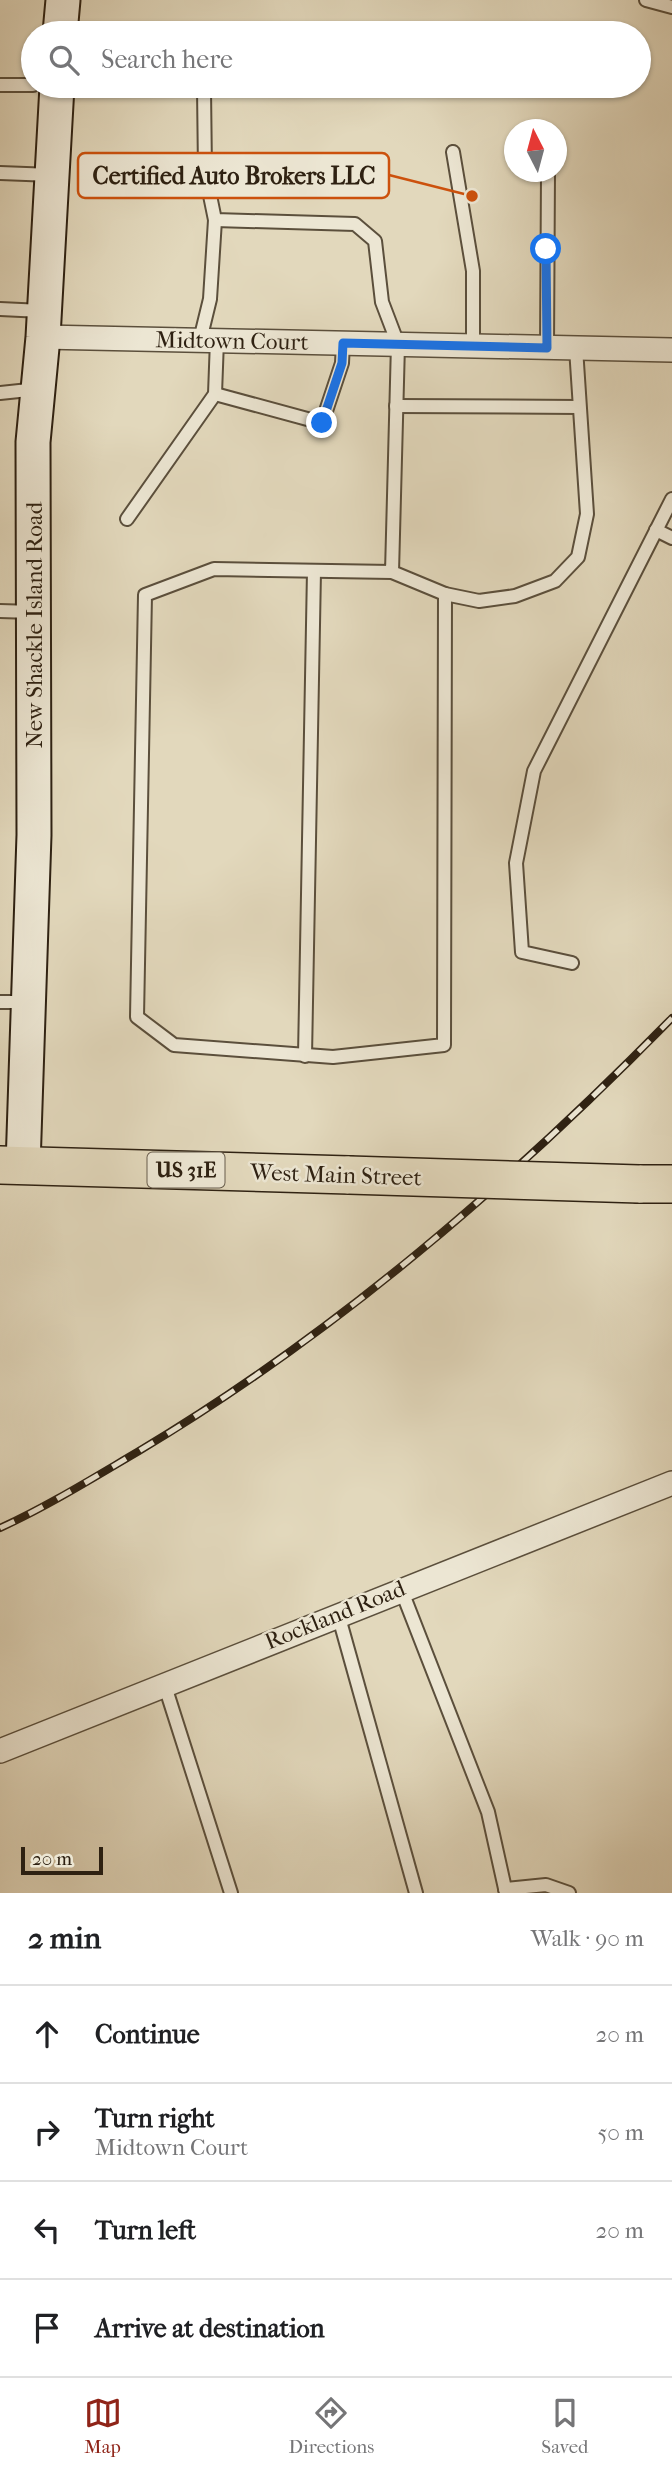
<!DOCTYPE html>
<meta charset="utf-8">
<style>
body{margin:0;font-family:"IM FELL French Canon",serif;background:#f2f2f2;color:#202124}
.compass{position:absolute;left:504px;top:119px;width:63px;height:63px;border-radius:50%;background:#fff;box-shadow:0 2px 5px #0004;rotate:354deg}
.scale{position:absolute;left:21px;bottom:18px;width:82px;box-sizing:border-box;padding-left:7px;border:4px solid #2e2112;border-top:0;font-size:19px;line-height:24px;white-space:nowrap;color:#2e2112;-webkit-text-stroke:5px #ece6d3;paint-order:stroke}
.stop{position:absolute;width:21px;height:21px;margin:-16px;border:5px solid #1a73e8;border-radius:50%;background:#fff}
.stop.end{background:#1a73e8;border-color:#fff;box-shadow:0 2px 7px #0008}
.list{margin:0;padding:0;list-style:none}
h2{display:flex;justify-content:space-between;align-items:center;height:91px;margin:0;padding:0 28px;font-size:30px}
h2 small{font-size:23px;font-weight:400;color:#757577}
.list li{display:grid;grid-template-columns:46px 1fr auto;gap:21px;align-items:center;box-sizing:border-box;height:98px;padding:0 28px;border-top:2px solid #e0e0e0}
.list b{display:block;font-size:26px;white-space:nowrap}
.list p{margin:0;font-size:23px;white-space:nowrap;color:#757577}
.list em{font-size:23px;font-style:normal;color:#757577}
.icon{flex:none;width:38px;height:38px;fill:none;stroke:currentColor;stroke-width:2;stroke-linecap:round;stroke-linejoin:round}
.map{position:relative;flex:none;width:672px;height:1893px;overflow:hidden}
.search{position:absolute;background:#fff;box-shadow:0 2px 5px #0004;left:21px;right:21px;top:21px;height:77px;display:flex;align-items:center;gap:18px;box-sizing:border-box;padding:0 24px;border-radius:38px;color:#757577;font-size:26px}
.sheet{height:483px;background:#fff}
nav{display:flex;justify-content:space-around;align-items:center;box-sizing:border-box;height:98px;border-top:2px solid #e0e0e0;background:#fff;font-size:19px;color:#757577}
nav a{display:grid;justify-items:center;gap:4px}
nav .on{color:#8f2418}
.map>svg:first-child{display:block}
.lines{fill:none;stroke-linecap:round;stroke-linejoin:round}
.lane-casing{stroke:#5b4f3c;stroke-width:16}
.street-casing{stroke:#5b4f3c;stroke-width:26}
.secondary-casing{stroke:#2e2112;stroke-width:37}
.primary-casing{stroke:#2e2112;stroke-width:40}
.lane{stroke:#ece6d3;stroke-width:12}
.street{stroke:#ece6d3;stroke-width:23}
.secondary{stroke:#ece6d3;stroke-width:33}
.primary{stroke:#e2d8bc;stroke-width:37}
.rail-casing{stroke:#2e2112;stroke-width:8}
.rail{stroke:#ece6d3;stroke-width:5;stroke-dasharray:16;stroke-linecap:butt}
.primary-bridge-casing{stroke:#2e2112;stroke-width:40;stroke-linecap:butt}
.primary-bridge{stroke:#e2d8bc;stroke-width:37}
.route{stroke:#1a73e8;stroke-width:9}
.labels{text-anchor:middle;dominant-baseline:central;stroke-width:5;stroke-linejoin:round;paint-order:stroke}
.shield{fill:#ece6d3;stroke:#675c4c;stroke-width:2}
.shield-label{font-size:21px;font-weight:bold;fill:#2e2112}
.street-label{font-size:23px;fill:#2e2112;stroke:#ece6d3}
.leader{fill:none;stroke:#cc510d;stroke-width:2.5}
.callout-dot{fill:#cc510d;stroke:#ece6d3;stroke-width:2.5}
.callout{fill:#ece6d3;stroke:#cc510d;stroke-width:2.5}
.callout-label{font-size:24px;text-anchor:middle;font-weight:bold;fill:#2e2112}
</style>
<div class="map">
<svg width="672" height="1893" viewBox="0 0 672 1893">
<rect width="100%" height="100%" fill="#e2d8bc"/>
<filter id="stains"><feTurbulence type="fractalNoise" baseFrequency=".00286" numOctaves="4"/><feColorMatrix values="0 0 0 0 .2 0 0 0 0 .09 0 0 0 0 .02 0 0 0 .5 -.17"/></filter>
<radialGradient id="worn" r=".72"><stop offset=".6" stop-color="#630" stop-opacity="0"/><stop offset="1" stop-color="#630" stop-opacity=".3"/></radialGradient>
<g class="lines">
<g class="lane-casing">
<g id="lane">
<path d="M646,0L672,7"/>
<path d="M0,85H33"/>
<path d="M204,89L205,171L215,220L355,224L375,241L382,302L398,344L392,572L214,569L145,595L137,1017L174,1045L333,1057L444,1045L445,594L392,572"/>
<path d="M453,152L473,271V346"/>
<path d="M0,173L52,175"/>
<path d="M0,309L42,311"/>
<path d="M200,340L210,299L215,220"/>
<path d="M547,348L548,172"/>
<path d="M0,393L38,389"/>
<path d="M215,394L322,423L342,363L343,343"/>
<path d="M396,406L579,407"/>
<path d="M127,519L215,394L217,340"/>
<path d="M656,530L672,538"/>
<path d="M445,594L479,601L515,596L555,581L578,557L587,514L576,348"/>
<path d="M0,611L33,612"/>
<path d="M572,963L522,952L516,863L534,771L672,499"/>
<path d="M0,1002H28"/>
<path d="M305,1056L314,571"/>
<path d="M401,1589L488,1812L506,1893"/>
<path d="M338,1614L416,1893"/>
<path d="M164,1683L231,1893"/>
<path d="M505,1889L546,1885L569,1893"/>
</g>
</g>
<g class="street-casing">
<g id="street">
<path d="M43,337L672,350"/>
<path d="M0,1751L672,1483"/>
</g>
</g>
<g class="secondary-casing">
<g id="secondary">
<path d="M60,33L63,0"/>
<path d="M23,1166L34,835L33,442L43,337L57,86"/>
</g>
</g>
<g class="primary-casing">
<g id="primary">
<path d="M0,1165L349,1175"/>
<path d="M639,1184H672"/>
</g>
</g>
<use href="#lane" class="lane"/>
<use href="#street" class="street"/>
<use href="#secondary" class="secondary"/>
<use href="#primary" class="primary"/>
<g class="rail-casing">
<path id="rail" d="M0,1528C48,1506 93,1478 139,1451C336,1333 511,1182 672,1018"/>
</g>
<use href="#rail" class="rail"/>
<g class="primary-bridge-casing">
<path id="primary-bridge" d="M349,1175L639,1184"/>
</g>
<use href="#primary-bridge" class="primary-bridge"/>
</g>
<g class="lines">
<path class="route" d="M322,423L342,363L343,343L547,348L546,249"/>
</g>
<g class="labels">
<rect class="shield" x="147.5" y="1152.5" width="77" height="35" rx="5"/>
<g class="shield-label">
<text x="186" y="1170">US 31E</text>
</g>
<g class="street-label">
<text transform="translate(232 341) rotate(1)">Midtown Court</text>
<text transform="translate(34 625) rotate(-90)">New Shackle Island Road</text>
<text transform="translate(336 1175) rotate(2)">West Main Street</text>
<text transform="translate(335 1615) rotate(-22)">Rockland Road</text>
</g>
</g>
<path class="leader" d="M472 196L389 175"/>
<circle class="callout-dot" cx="472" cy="196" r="7"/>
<rect class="callout" x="78" y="153" width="311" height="45" rx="7"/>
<g class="callout-label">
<text x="234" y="184">Certified Auto Brokers LLC</text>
</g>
<rect width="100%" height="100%" filter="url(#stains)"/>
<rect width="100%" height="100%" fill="url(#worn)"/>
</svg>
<svg class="compass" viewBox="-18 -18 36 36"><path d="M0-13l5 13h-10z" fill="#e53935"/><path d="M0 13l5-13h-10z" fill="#757577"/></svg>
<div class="scale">20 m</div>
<div class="stop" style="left:546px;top:249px"></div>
<div class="stop end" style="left:322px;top:423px"></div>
<div class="search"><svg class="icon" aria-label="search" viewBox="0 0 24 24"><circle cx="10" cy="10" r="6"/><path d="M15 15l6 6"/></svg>Search here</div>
</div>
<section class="sheet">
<h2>2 min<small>Walk · 90 m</small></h2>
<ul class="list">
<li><svg class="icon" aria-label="ahead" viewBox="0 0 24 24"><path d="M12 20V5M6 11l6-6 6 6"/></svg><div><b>Continue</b></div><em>20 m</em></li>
<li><svg class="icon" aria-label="right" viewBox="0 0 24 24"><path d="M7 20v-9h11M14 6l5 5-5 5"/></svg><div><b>Turn right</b><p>Midtown Court</p></div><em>50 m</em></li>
<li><svg class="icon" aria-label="left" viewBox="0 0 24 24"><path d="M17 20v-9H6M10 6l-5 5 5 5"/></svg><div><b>Turn left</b></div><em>20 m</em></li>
<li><svg class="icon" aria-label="arrive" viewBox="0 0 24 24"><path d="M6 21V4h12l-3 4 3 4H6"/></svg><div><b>Arrive at destination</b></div></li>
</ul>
</section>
<nav>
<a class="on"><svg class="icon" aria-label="map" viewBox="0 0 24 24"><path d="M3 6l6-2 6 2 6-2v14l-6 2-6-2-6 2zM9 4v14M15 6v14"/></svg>Map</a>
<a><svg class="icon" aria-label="directions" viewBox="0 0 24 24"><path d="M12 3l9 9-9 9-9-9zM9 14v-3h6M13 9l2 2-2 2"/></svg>Directions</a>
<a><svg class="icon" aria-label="saved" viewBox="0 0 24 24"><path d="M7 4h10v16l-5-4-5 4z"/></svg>Saved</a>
</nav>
